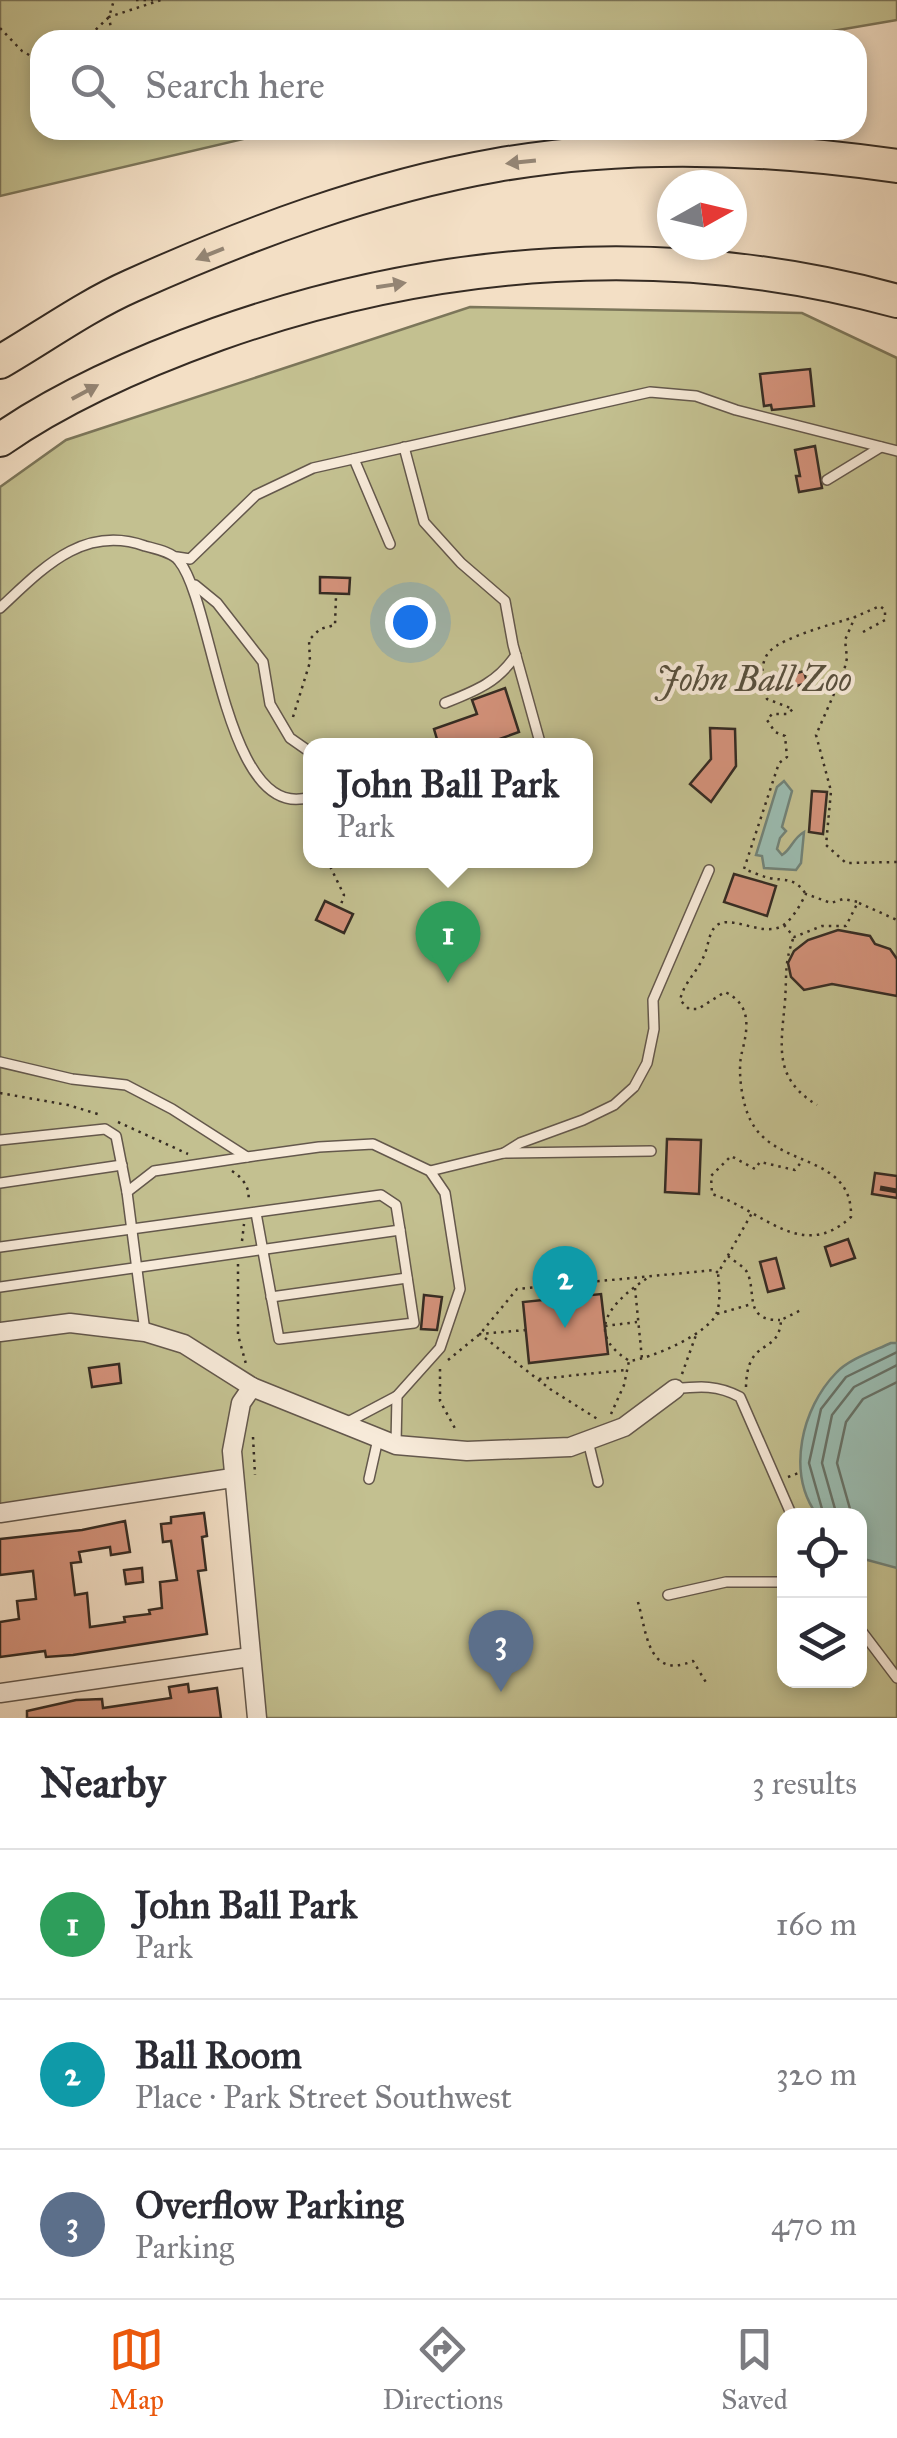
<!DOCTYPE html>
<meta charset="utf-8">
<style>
body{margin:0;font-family:"IM FELL Great Primer",serif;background:#f2f2f3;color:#2b2b33}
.controls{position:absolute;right:30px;bottom:30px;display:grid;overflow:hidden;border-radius:20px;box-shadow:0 5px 15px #0003}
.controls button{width:90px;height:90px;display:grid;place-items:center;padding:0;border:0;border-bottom:2px solid #e1e1e2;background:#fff;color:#2b2b33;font:50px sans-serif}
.compass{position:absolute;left:657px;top:170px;width:90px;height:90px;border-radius:50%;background:#fff;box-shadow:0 5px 15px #0003;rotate:82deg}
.you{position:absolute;left:410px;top:622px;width:35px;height:35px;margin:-25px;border:8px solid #fff;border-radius:50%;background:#1a73e8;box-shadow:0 0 0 15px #1a73e833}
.badge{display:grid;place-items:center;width:65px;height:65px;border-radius:50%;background:#ea580c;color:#fff;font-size:32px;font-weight:700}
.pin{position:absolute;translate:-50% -82px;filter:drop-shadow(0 2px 5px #0008)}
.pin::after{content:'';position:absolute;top:52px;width:35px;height:30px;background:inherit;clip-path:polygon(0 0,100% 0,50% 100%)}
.popup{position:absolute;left:303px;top:738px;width:290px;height:130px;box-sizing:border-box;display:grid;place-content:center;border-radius:20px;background:#fff;filter:drop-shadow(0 2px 8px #0005);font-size:32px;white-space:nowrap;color:#7c7c81}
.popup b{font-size:38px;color:#2b2b33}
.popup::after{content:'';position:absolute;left:50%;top:100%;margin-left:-20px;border:20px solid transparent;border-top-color:#fff}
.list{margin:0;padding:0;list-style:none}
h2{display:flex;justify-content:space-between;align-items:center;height:130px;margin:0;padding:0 40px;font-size:42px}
h2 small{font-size:32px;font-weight:400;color:#7c7c81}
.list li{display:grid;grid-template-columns:65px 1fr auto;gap:30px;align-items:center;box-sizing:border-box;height:150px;padding:0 40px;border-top:2px solid #e1e1e2}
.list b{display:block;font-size:38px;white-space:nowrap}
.list p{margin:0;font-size:32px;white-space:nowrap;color:#7c7c81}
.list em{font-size:32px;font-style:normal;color:#7c7c81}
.icon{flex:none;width:55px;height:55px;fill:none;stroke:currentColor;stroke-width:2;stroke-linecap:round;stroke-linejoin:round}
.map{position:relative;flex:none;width:897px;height:1718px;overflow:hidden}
.search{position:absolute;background:#fff;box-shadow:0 5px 15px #0003;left:30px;right:30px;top:30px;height:110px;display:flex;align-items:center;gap:25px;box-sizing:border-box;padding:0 35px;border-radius:30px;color:#7c7c81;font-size:38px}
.sheet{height:580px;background:#fff}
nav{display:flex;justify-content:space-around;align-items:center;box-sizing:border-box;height:140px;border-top:2px solid #e1e1e2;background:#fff;font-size:28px;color:#7c7c81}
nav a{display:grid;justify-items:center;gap:5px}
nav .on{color:#ea580c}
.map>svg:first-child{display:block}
.green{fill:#c3c090;stroke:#7c765a;stroke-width:2.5;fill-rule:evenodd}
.water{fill:#9bbdb2;stroke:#728379;stroke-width:2.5}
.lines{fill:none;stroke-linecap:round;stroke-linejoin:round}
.shore{stroke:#68746a;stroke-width:2.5}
.building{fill:#d4927b;stroke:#352b23;stroke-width:2.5}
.service-casing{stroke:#64584c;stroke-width:12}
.minor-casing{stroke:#64584c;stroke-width:21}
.motorway-casing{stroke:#352b23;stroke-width:36}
.path{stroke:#352b23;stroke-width:2.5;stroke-dasharray:2.5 5;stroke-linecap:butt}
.service{stroke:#f7ead9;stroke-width:9}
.minor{stroke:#f7ead9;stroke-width:18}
.motorway{stroke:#f3dfc5;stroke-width:32}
.rail{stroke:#352b23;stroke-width:5;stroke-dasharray:18 18;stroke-linecap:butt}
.oneway{fill:#948574}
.labels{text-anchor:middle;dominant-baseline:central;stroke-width:8;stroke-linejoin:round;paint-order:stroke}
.park-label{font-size:35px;font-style:italic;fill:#58503e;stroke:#f7ead9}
</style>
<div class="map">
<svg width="897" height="1718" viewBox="0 0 897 1718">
<rect width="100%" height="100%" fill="#f3dfc5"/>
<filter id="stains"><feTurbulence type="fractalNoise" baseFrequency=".002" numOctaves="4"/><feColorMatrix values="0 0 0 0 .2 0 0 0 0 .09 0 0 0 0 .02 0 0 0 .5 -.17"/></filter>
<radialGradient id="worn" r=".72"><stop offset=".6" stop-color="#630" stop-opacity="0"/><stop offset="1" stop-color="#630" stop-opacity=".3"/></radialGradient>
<g class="green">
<path d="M0,0H897V20L780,40H40V130H282L0,196Z"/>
<path d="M470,307L802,313L897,358V1718H257L232,1478L0,1513V487L66,440ZM310,746H586V860H310ZM784,1516H860V1680H784Z"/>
</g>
<g class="water">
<path d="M784,781L792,791L782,827L786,831L780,838L777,849L782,855C791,850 793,838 804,832L801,863L796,870L764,868L762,856L756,855L777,787Z"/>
<path d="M891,1343H897V1568L860,1558V1516L817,1515C786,1472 802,1408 836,1373C849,1359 874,1351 891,1343Z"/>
</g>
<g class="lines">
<g class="shore">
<path d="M824,1516L809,1463L821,1409L846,1377L897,1352"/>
<path d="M837,1516L822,1463L832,1415L854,1387L897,1365"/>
<path d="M852,1516L837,1463L846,1422L863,1399L897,1382"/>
</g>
</g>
<g class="building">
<path d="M810,369L814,406L772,410L771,405L764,406L760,374Z"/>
<path d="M815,446L822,488L799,492L796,476H800L795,450Z"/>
<path d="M320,577L350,578L349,594L320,593Z"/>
<path d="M804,671L807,683L786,689L783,677Z"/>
<path d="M505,688L519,732L491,742L493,746H439L434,729L477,714L472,700Z"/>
<path d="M710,728L735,729L736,766L711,802L690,784L711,759Z"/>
<path d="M812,791L827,792L823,834L809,832Z"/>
<path d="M734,874L776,886L767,916L724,902Z"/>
<path d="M325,901L353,914L344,933L316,920Z"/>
<path d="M838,930L870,936L875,944L890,949L897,959V996L832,984L804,990L791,977L788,963L794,951L808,940Z"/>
<path d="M667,1139L701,1140L699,1194L665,1192Z"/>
<path d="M875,1173L897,1176V1198L872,1194Z"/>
<path d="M848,1239L855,1258L831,1266L825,1247Z"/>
<path d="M776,1258L784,1288L768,1292L760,1262Z"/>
<path d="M601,1294L608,1354L529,1363L523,1302Z"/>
<path d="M424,1295L442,1297L437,1330L421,1329Z"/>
<path d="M119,1364L121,1383L92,1387L89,1368Z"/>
<path d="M204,1513L207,1536L202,1537L206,1570L198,1571L207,1634L73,1655L46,1657L45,1651L0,1657V1622L19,1619L17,1601L36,1599L33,1571L0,1575V1539L82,1530L125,1521L130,1552L111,1555L110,1547L79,1552L81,1562L71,1563L75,1595L87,1593L90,1627L125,1622L124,1617L150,1614L149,1610L162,1608L160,1582L177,1580L171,1541L163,1542L161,1524L171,1523V1517Z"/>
<path d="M142,1568L143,1582L126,1584L124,1570Z"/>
<path d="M188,1684L189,1692L217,1688L221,1718H27V1711L76,1700L102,1699L103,1708L171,1698L169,1687Z"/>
</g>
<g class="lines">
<g class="service-casing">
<g id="service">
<path d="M404,447L424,522L461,563L505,601L513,645L541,746"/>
<path d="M354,459L390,544"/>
<path d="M827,480L881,447"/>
<path d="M177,557L190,559L256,495L313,468L650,392L696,396L736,410L897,451"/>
<path d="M195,585L217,603L263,662L270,704L290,738L310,752"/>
<path d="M0,608C42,569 83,524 145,546C156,549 172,552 179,561C214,603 225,824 310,797"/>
<path d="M445,703C475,691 497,683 516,655"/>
<path d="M0,1062L72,1079L126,1085L172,1109L247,1157L319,1147L373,1144L430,1171L445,1193L460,1289L440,1348L397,1396L396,1444"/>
<path d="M0,1140L105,1129L116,1136L127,1192"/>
<path d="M504,1153L520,1143L583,1120L614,1105L634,1087L647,1063L654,1029L653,1000L709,870"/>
<path d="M430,1171L504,1153L651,1151"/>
<path d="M0,1183L122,1165"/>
<path d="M256,1213L279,1339L414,1323L400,1230"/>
<path d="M0,1247L381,1195L396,1205L400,1230L0,1287"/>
<path d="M271,1297L407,1278"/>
<path d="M145,1332L127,1192L154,1171L247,1157"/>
<path d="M675,1389C700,1386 718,1385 740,1397L792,1516"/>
<path d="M344,1424L397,1396"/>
<path d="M588,1441L598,1482"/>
<path d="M369,1479L378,1439"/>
<path d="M668,1595L726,1582H784"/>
<path d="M860,1629L897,1678"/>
</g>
</g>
<g class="minor-casing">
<g id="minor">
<path d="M0,1332L70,1323L145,1332L184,1344L252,1387"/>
<path d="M0,1513L232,1478"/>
<path d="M0,1693L250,1657"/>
<path d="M257,1718L232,1451L241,1403L252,1387L396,1445L467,1451L570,1447L624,1427L675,1389"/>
</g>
</g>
<g class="motorway-casing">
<g id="motorway">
<path d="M0,362C43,337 86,306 131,286C247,234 371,187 497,165C628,142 766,147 897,166"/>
<path d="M0,440C66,394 143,361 218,334C438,256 671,239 897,301"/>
</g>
</g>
<g class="path">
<path d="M136,0H153"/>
<path d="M0,28L22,51L40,61"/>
<path d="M85,40L109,17L114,0"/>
<path d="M113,40L109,17L161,0"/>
<path d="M551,40L583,35"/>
<path d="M863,632L885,620V610L880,606L855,617L845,640L847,658L844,671L816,735L831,791L826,845L846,863L897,862"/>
<path d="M763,686L784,681"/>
<path d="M293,717L310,662L309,640L320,629L335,625L336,596"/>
<path d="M304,811L310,825"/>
<path d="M327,860L344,895L340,908"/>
<path d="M805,893C794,877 785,881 769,878C761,876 752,872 744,869L779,763L787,757L785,736L775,732L767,720L772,714H787L793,709L767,699C761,686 759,662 770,651C783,637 836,623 855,617"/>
<path d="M859,903L897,920"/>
<path d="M784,925L794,937L822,926H846L858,902L843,899L831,903L806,894C800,905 793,919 782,926C761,938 727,911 714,928C708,936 708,949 703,958C696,973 684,983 680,1000L689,1009H698L725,992C752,1005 748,1028 742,1052C737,1070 742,1105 751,1121C775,1169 853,1153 851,1217C801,1263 763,1210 712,1194L711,1176L731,1156L755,1169L760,1162L795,1170L803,1160"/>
<path d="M793,939C784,965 787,974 785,1001C781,1047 773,1078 817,1105"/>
<path d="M0,1093L68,1105L101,1115"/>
<path d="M118,1122L188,1154"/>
<path d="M232,1171C243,1178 251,1189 248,1201"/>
<path d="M242,1241L244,1224"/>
<path d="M728,1256C734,1261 743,1266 747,1272C757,1292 743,1321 780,1320"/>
<path d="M238,1264V1335L246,1364"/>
<path d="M635,1288L642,1359"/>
<path d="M717,1314L752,1304"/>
<path d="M605,1326L637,1322"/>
<path d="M526,1330L480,1334L550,1389L599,1420"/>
<path d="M448,1360L480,1334L517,1289L715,1270L718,1273L752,1213"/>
<path d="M628,1360C580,1330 617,1298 649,1277"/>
<path d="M440,1369V1401L457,1432"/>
<path d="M682,1374L696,1335"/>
<path d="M539,1379L625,1370"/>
<path d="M746,1387C747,1335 779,1357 781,1320L803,1309"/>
<path d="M611,1414L624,1385L629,1361C650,1359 711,1333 717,1312C721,1300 719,1285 718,1273"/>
<path d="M253,1437L255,1475"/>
<path d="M788,1477L801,1472"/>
<path d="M638,1602C647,1634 648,1680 693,1661L707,1684"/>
</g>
<use href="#service" class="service"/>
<use href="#minor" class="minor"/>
<use href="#motorway" class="motorway"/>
<path class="rail" d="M880,1188L897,1191"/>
</g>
<defs><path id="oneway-solid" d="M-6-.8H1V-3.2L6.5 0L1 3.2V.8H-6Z" transform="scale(2.5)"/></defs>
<g class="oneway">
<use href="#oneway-solid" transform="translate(521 162) rotate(174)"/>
<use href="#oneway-solid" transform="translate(210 254) rotate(158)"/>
<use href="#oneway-solid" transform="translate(391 285) rotate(-9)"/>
<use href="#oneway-solid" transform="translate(85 392) rotate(-28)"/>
</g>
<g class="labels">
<g class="park-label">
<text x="754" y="679">John Ball Zoo</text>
</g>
</g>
<rect width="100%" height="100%" filter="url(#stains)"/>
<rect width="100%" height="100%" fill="url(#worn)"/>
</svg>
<div class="controls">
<button><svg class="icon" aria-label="locate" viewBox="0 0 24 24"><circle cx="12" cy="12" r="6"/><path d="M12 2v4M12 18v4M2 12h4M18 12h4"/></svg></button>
<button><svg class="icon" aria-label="layers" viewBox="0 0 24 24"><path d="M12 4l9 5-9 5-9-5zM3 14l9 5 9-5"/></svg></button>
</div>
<svg class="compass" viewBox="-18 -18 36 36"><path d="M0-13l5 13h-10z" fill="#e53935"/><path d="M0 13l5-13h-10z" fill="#7c7c81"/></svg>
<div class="you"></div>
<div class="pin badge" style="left:448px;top:983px;background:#2e9e5b">1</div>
<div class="popup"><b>John Ball Park</b>Park</div>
<div class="pin badge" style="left:565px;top:1328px;background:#0f9aa8">2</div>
<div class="pin badge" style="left:501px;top:1692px;background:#5c6f8a">3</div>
<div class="search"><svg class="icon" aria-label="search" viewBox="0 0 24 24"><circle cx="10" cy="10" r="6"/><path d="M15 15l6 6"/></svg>Search here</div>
</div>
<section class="sheet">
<h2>Nearby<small>3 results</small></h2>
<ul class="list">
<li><span class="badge" style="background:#2e9e5b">1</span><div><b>John Ball Park</b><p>Park</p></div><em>160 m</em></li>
<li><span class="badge" style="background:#0f9aa8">2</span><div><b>Ball Room</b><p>Place · Park Street Southwest</p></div><em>320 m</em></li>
<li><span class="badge" style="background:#5c6f8a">3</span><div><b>Overflow Parking</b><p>Parking</p></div><em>470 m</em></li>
</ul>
</section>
<nav>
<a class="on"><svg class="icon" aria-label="map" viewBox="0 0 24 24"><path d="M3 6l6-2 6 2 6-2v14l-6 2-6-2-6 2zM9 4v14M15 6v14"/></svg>Map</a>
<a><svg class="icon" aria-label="directions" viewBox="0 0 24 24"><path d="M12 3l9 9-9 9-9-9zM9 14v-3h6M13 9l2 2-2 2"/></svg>Directions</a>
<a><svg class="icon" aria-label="saved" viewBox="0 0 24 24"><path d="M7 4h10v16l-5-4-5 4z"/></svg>Saved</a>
</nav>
